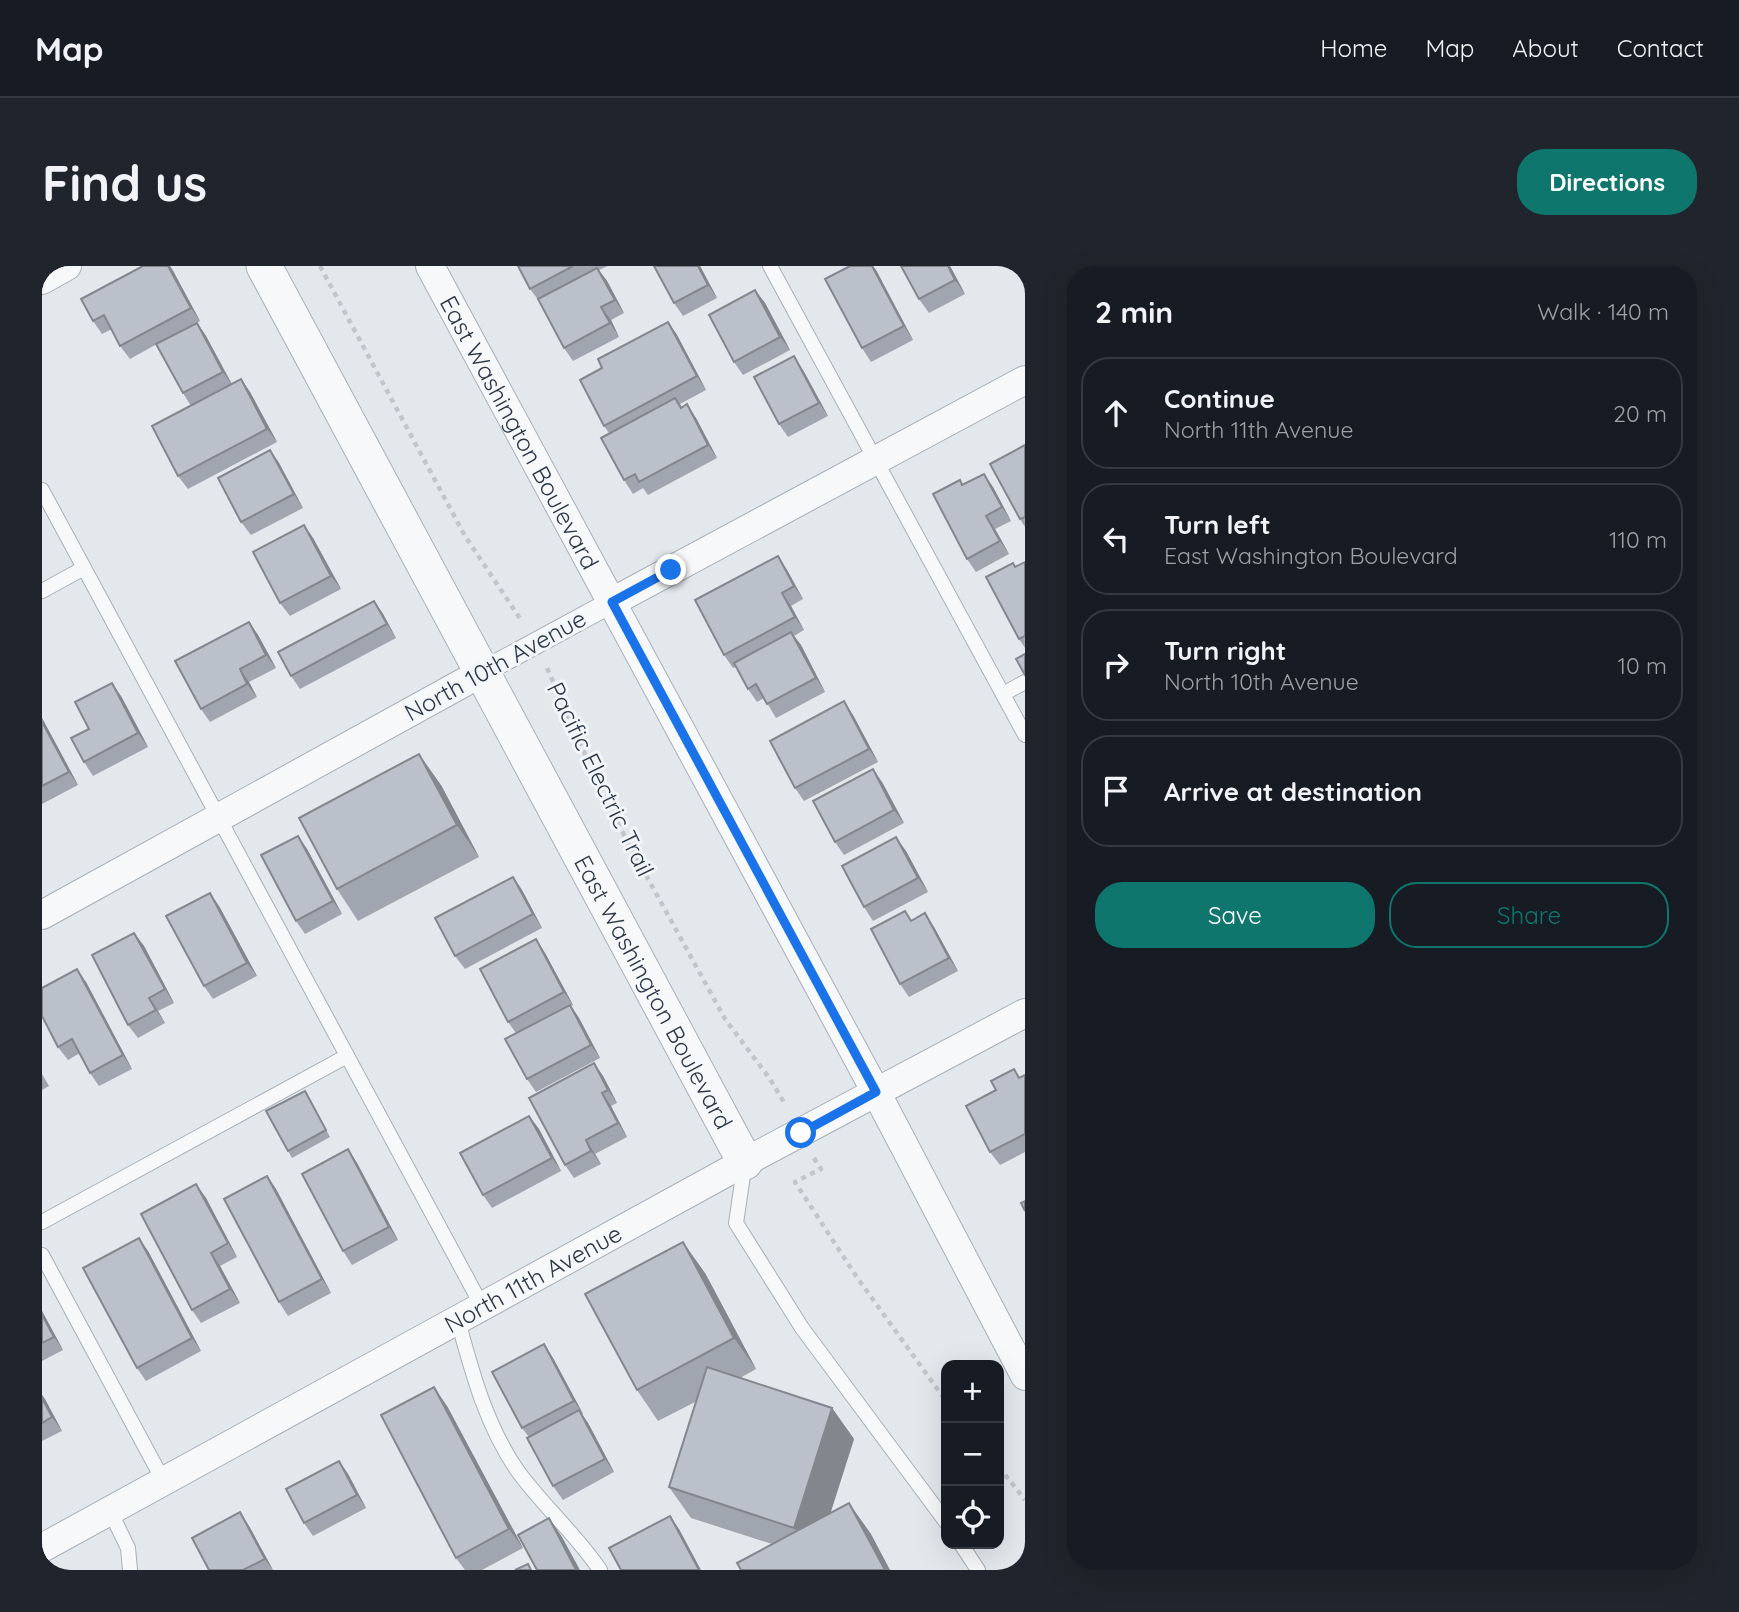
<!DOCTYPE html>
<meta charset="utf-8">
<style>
body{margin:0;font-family:Quicksand,sans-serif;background:#20242c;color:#f1f3f6}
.controls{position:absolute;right:21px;bottom:21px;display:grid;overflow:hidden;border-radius:14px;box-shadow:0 7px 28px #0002}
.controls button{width:63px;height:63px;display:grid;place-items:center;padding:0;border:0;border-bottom:2px solid #363941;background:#171b24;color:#f1f3f6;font:35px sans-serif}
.stop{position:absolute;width:21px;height:21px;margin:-16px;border:5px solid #1a73e8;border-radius:50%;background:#fff}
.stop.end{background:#1a73e8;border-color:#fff;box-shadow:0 2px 7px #0008}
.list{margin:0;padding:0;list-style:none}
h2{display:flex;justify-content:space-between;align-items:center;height:91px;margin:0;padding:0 28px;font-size:30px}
h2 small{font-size:23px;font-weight:400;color:#9ea1a6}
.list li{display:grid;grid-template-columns:46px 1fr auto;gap:21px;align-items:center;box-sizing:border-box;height:112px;margin:0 14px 14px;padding:0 14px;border:2px solid #363941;border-radius:28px}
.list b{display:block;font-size:26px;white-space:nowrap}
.list p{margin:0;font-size:23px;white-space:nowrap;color:#9ea1a6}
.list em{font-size:23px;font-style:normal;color:#9ea1a6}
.actions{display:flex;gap:14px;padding:21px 28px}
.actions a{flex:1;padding:16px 0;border:2px solid #0f766e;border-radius:28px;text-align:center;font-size:24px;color:#0f766e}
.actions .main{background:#0f766e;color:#fff}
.icon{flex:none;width:38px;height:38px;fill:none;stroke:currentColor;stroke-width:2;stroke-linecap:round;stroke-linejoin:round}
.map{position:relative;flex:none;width:983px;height:1304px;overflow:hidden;border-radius:28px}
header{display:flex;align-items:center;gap:42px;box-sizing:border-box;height:98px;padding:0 35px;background:#171b24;border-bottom:2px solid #363941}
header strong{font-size:33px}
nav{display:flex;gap:38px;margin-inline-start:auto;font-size:24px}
.intro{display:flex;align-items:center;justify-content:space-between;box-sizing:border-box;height:168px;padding:0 42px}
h1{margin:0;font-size:49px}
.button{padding:18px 32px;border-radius:28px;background:#0f766e;color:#fff;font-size:24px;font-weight:700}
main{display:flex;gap:42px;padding:0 42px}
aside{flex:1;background:#171b24;border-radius:28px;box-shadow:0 7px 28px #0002}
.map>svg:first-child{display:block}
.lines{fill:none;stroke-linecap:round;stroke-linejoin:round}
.service-casing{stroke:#a7afb8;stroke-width:16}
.pedestrian-casing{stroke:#a7afb8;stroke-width:23}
.minor-casing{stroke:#a7afb8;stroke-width:30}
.tertiary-casing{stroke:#a7afb8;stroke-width:37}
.path{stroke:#c1c6cb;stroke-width:4.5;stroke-dasharray:5 5;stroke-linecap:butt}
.service{stroke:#f7f8fa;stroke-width:14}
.pedestrian{stroke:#f7f8fa;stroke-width:21}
.minor{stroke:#f7f8fa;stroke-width:28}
.tertiary{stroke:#f7f8fa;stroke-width:35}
.wall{fill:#a0a6af}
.shaded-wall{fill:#82878e}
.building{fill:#bac1cb;stroke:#82878e;stroke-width:2}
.route{stroke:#1a73e8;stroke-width:9}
.labels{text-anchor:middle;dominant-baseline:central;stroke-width:6;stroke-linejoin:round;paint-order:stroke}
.street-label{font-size:24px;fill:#293647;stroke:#f3f6f9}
</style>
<header>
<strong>Map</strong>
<nav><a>Home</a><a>Map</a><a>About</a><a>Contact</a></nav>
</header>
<div class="intro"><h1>Find us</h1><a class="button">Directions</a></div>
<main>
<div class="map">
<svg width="983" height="1304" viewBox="0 0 983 1304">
<rect width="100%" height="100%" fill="#e3e8ed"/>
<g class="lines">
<g class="service-casing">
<g id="service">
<path d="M728,0L983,469"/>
<path d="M0,224L440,1040"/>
<path d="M0,325L42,302"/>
<path d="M961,428L983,416"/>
<path d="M703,896L694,957L760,1062L904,1256"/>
<path d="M0,956L305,790"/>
<path d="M0,989L122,1216"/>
<path d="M416,1055C430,1106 444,1159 475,1204C500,1239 534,1268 558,1304"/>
<path d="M68,1245L86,1282L88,1304"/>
<path d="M919,1278L936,1304"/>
</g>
</g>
<g class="pedestrian-casing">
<path id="pedestrian" d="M439,407L570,336"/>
</g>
<g class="minor-casing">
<g id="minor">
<path id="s1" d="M388,0L834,826L983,1110"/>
<path d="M0,14L25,0"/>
<path d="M570,336L983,114"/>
<path d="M0,649L439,407"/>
<path id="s2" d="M0,1282L703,896L983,747"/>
</g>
</g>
<g class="tertiary-casing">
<g id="tertiary">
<path id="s3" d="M222,0L703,896"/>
</g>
</g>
<g class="path">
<path d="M278,0L423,270L479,354"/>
<path d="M505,402L564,536L683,753L728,813L743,838"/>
<path d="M772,892L779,903L753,916L814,1010L904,1135"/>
<path d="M957,1201L983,1234"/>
</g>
<use href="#service" class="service"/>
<use href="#pedestrian" class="pedestrian"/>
<use href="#minor" class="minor"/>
<use href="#tertiary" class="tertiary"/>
</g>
<g class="wall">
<path d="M476,0H566L557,4L565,15L582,47L569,54L577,71L531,95L522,82L497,35L488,23Z"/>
<path d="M612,0H658L675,32L641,50L632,37Z"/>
<path d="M908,0L923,28L887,47L877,33Z"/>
<path d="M976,0H983V10Z"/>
<path d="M130,3L158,55L155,57L164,70L190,118L199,113L208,126L235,176L146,223L136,210L149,140L141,127L115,78L88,93L78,80L70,63L60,68L51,55Z"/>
<path d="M834,4L871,74L829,96L820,82Z"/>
<path d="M713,24L723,37L748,84L701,109L692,96Z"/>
<path d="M626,56L635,69L664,124L638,138L640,141L654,152L675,192L606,229L601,222L591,228L582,214L567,167L562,160L560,102Z"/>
<path d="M761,104L786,150L746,171L737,158Z"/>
<path d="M983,179V261L978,253Z"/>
<path d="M228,184L237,197L261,242L209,269L199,256Z"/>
<path d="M918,214L921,219L951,221L969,255L953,263L967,288L934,306L925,293Z"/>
<path d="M262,259L271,272L299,323L248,350L238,337Z"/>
<path d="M736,290L745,304L761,333L749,340L762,364L752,370L759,379L783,426L734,452L722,432L715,436L706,423L694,401L691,402L682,389Z"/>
<path d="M983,296V382L977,373L971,297L974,301Z"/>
<path d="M332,335L341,348L354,372L258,423L249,410Z"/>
<path d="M207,356L216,369L234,402L207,416L215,431L168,456L159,443Z"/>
<path d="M79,430L106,481L51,510L42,496Z"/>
<path d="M811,449L836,496L762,535L753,522Z"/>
<path d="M0,452L36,519L0,538Z"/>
<path d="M840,516L862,557L802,589L793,576Z"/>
<path d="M399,519L437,591L316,655L295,623Z"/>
<path d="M256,570L265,583L300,648L263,668L254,655Z"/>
<path d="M864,585L886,626L831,655L822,641Z"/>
<path d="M471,611L480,624L500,662L423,703L413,690Z"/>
<path d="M177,640L215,710L171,733L162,720Z"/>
<path d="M870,654L892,661L916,705L867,731L858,718Z"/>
<path d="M92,667L102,680L132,737L116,745L123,757L96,772L86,759Z"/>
<path d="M494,673L503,687L531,739L529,740L537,752L558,792L494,826L485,813L474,767L466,756Z"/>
<path d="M44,716L90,803L57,820L48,807L38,787L26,794L16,781Z"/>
<path d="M552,797L561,810L575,837L569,840L585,871L553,888L559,898L532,912L523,899Z"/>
<path d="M0,808L7,820L0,824Z"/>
<path d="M983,809V886L958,899L948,886L954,824Z"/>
<path d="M267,832L288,871L250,892L246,885Z"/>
<path d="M487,850L497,863L519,905L450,942L441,929Z"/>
<path d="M306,883L315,897L356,974L310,999L301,985Z"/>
<path d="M225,910L234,923L289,1027L246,1050L237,1036Z"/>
<path d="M164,932L195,991L178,1000L198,1037L159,1057L150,1044Z"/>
<path d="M106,985L159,1085L104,1115L95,1102Z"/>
<path d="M663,1007L714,1103L698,1112L790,1142L812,1173L788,1247L829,1268L730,1278L649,1252L627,1221L655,1135L616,1155L595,1124Z"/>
<path d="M0,1045L21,1084L0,1095Z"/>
<path d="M502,1078L511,1092L541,1148L540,1149L546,1157L572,1206L521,1234L511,1220L487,1171L480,1162Z"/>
<path d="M0,1129L20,1165L0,1175Z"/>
<path d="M405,1140L481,1282L440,1304H423L414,1292Z"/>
<path d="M297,1195L306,1208L324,1242L271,1270L262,1257Z"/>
<path d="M207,1260L231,1304H167Z"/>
</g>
<g class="shaded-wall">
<path d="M126,0H128L130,3L158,55L149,42Z"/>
<path d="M656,0H658L675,32L666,19Z"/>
<path d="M830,0H831L834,4L871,74L862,60Z"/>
<path d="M906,0H908L923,28L913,14Z"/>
<path d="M555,2L565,15L582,47L573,34Z"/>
<path d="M713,24L723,37L748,84L738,71Z"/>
<path d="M559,41L569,54L577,71L568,57Z"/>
<path d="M626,56L635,69L664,124L655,110Z"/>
<path d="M155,57L164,70L190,119L181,106Z"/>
<path d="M752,90L761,104L786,150L777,137Z"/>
<path d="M199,113L208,126L235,176L225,163Z"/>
<path d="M645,138L654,152L675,192L666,179Z"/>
<path d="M228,184L237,197L261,242L252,228Z"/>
<path d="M942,208L951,221L969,255L960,241Z"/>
<path d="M944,250L953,263L967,288L958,275Z"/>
<path d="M262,259L271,272L299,323L289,310Z"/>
<path d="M736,290L745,304L761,333L752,320Z"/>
<path d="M740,327L749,340L762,364L753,351Z"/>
<path d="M332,335L341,348L354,372L345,358Z"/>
<path d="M207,356L216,369L234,402L224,389Z"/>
<path d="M749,366L759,379L783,426L774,412Z"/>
<path d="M198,403L207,416L215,431L205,418Z"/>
<path d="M70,417L79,430L106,481L96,467Z"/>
<path d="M802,435L811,449L836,496L827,483Z"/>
<path d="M0,452L36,519L27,506L0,456Z"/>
<path d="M377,488L399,519L437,591L415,559Z"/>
<path d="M831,503L840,516L862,557L852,544Z"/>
<path d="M256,570L265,583L300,648L291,635Z"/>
<path d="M854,571L864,585L886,626L876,612Z"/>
<path d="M471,611L480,624L500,662L491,648Z"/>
<path d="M168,627L177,640L215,710L205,697Z"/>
<path d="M883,647L892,661L916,705L907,692Z"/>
<path d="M92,667L102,680L132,737L123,723Z"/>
<path d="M494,673L503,687L531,739L522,726Z"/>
<path d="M35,703L44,716L90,803L81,789Z"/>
<path d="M107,732L116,745L123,757L114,744Z"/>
<path d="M528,739L537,752L558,792L549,779Z"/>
<path d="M552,797L561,810L575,837L566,824Z"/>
<path d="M560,827L569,840L585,871L576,857Z"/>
<path d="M487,850L497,863L519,905L510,892Z"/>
<path d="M544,874L553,888L559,898L549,885Z"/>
<path d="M306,883L315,897L356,974L347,961Z"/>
<path d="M225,910L234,923L289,1027L280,1013Z"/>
<path d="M154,918L164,932L195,991L186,977Z"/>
<path d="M97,972L106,985L159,1085L150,1072Z"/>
<path d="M641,976L663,1007L714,1103L692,1072Z"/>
<path d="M169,987L178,1000L198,1037L188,1023Z"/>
<path d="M0,1045L21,1084L12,1071L0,1049Z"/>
<path d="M502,1078L511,1092L541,1148L532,1135Z"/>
<path d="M392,1121L405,1140L481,1282L467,1263Z"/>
<path d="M0,1129L3,1133L20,1165L10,1151L0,1132Z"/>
<path d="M790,1142L812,1173L774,1293L752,1262Z"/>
<path d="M537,1144L546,1157L572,1206L563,1193Z"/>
<path d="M297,1195L306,1208L324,1242L315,1229Z"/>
<path d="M807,1237L829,1268L848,1304H843Z"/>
<path d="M198,1246L207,1260L231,1304L223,1293Z"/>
<path d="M628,1250L637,1263L659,1304H657Z"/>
<path d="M507,1252L520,1271L538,1304H534Z"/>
</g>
<g class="building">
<path d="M101,0H126L149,42L78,80L62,49L51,55L39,33Z"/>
<path d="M476,0H531L488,23Z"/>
<path d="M612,0H656L666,19L632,37Z"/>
<path d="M808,0H830L862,60L820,82L783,13Z"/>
<path d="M859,0H906L913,14L877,33Z"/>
<path d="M555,2L573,34L559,41L568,57L522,82L496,33Z"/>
<path d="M713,24L738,71L692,96L667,49Z"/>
<path d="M626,56L655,110L562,160L538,114L560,102L556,93Z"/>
<path d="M155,57L181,106L141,127L114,78Z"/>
<path d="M752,90L777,137L737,158L712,111Z"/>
<path d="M199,113L225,163L136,210L110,160Z"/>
<path d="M633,132L639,142L645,138L666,179L597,216L593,208L582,214L559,172Z"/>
<path d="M983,179V251L978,253L948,198Z"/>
<path d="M228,184L252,228L199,256L176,212Z"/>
<path d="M942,208L960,241L944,250L958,275L925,293L891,228L918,214L920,219Z"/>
<path d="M262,259L289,310L238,337L211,286Z"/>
<path d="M736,290L752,320L740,327L753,351L682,389L653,334Z"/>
<path d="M983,296V370L977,373L944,311L971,297L973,301Z"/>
<path d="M332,335L345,358L249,410L236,386Z"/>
<path d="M207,356L224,389L198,403L205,418L159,443L133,395Z"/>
<path d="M749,366L774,412L725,438L714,418L706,423L692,397Z"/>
<path d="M983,388V409L974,393Z"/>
<path d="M70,417L96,467L42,496L29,472L47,463L33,436Z"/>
<path d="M802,435L827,483L753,522L728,475Z"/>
<path d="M0,456L27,506L0,520Z"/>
<path d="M377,488L415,559L295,623L257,552Z"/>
<path d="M831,503L852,544L793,576L771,535Z"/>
<path d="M256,570L291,635L254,655L219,589Z"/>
<path d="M854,571L876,612L822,641L800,600Z"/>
<path d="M471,611L491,648L413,690L393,652Z"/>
<path d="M168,627L205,697L162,720L124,650Z"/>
<path d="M863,645L869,655L883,647L907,692L858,718L829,663Z"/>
<path d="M92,667L123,723L107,732L114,744L86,759L50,689Z"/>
<path d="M494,673L522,726L466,756L438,703Z"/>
<path d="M35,703L81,789L48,807L30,773L16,781L0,750V722Z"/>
<path d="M528,739L549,779L485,813L463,773Z"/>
<path d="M552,797L566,824L560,827L576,857L544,874L549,885L523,899L487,832Z"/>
<path d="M972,803L977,812L983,809V868L948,886L924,840L954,824L949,815Z"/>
<path d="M263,825L284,864L246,885L224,845Z"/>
<path d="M487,850L510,892L441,929L418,887Z"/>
<path d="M306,883L347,961L301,985L260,908Z"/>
<path d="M225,910L280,1013L237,1036L182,933Z"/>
<path d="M154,918L186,977L169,987L188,1023L150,1044L99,948Z"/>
<path d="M983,935V945L979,937Z"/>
<path d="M97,972L150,1072L95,1102L41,1002Z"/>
<path d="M641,976L692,1072L595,1124L543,1028Z"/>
<path d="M0,1049L12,1071L0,1077Z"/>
<path d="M502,1078L532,1135L480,1162L450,1106Z"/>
<path d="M665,1101L790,1142L752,1262L627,1221Z"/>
<path d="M392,1121L467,1263L414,1292L339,1149Z"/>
<path d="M0,1132L10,1151L0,1157Z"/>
<path d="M537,1144L563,1193L511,1220L485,1172Z"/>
<path d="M297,1195L315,1229L262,1257L244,1223Z"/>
<path d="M807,1237L843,1304H699L695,1297Z"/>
<path d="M198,1246L223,1293L201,1304H167L150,1272Z"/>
<path d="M628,1250L657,1304H579L567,1282Z"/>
<path d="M507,1252L534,1304H495L476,1269Z"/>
<path d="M486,1298L489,1304H473Z"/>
</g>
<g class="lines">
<path class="route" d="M629,304L570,336L834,826L759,867"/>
</g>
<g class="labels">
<g class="street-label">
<text stroke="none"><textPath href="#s1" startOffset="189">East Washington Boulevard</textPath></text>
<text transform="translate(453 399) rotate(-29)">North 10th Avenue</text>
<text transform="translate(559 513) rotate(64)">Pacific Electric Trail</text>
<text stroke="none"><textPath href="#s3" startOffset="824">East Washington Boulevard</textPath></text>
<text stroke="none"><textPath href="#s2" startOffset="560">North 11th Avenue</textPath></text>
</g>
</g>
</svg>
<div class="controls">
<button>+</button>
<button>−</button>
<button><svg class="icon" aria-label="locate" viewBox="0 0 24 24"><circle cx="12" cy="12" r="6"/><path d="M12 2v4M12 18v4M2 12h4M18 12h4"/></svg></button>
</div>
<div class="stop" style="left:759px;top:867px"></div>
<div class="stop end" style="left:629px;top:304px"></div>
</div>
<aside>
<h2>2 min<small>Walk · 140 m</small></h2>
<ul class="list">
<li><svg class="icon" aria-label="ahead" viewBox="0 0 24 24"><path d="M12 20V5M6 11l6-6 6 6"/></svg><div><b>Continue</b><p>North 11th Avenue</p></div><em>20 m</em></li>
<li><svg class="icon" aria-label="left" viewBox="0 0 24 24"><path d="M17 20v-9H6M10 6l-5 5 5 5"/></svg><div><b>Turn left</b><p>East Washington Boulevard</p></div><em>110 m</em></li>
<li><svg class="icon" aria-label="right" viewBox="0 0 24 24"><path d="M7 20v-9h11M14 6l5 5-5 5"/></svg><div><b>Turn right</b><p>North 10th Avenue</p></div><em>10 m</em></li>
<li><svg class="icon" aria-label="arrive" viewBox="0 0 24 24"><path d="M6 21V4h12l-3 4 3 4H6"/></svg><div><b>Arrive at destination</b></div></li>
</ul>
<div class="actions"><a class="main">Save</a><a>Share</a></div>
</aside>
</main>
